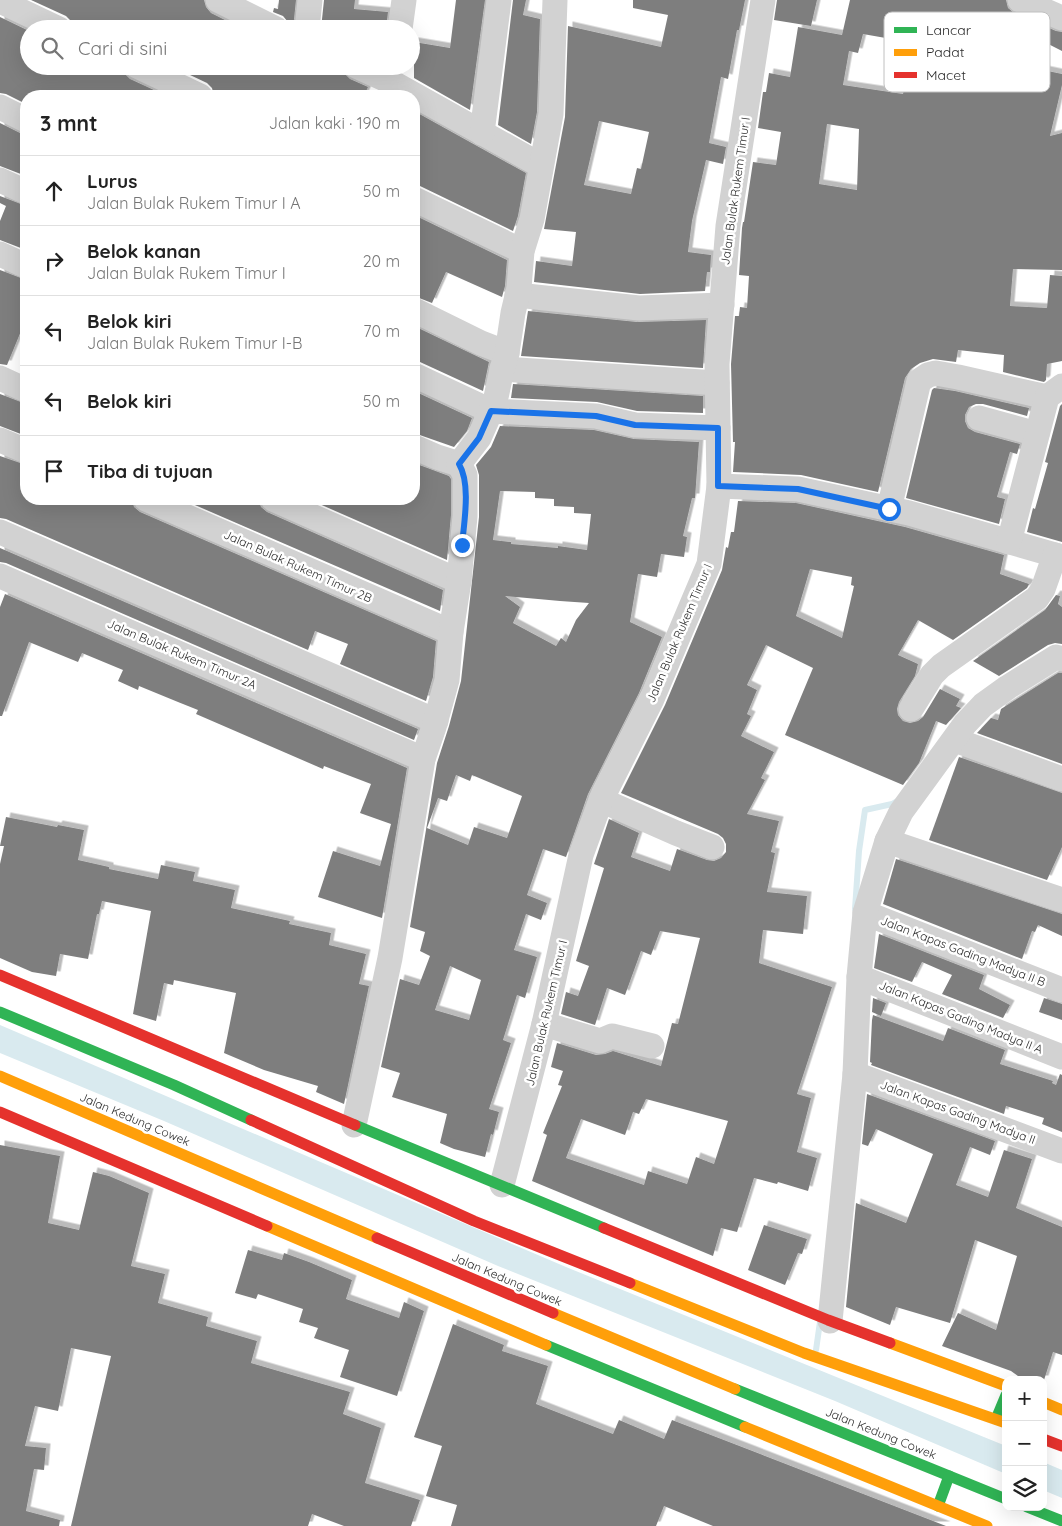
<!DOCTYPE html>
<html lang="id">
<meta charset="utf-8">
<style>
body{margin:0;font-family:Quicksand,sans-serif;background:#f2f2f2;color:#222}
.controls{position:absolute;right:15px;bottom:15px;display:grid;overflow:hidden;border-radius:10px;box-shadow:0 5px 20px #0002}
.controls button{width:45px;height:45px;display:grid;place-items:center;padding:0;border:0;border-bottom:1px solid #e0e0e0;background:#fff;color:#222;font:25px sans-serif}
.stop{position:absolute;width:15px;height:15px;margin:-11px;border:4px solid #1a73e8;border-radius:50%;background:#fff}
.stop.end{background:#1a73e8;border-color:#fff;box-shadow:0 1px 5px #0008}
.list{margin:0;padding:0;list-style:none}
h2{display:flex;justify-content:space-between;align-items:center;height:65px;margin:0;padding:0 20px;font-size:21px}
h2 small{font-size:16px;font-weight:400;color:#767676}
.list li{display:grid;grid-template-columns:32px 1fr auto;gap:15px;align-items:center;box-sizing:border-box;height:70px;padding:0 20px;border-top:1px solid #e0e0e0}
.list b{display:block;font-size:19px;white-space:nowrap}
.list p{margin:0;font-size:16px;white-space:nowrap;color:#767676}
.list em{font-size:16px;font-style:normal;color:#767676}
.icon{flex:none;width:28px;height:28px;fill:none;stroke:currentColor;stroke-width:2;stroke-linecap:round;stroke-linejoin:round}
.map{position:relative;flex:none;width:1062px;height:1526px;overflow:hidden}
.search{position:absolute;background:#fff;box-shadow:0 5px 20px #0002;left:20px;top:20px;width:400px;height:55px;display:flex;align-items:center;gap:12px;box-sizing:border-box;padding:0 18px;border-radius:28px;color:#767676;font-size:19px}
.panel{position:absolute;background:#fff;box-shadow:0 5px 20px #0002;left:20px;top:90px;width:400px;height:415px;border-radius:20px}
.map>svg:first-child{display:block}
.water{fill:#d9eaef}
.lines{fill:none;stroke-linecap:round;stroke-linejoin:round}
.stream{stroke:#d9eaef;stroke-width:6}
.building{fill:#7e7e7e;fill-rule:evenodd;filter:url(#shadow)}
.street{stroke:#d2d2d2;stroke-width:25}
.fast{stroke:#30b455;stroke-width:11}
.slow{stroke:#ff9f0a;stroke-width:11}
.jam{stroke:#e5322d;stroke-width:11}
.route{stroke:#1a73e8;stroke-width:6}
.labels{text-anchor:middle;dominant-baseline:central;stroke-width:5;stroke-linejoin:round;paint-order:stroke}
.street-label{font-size:12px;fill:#2d2d2d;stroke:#fff}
.key{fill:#fff;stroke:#c0c0c0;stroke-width:1}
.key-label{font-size:14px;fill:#2d2d2d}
</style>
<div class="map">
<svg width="1062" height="1526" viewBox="0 0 1062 1526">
<defs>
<filter id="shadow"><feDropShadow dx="4.5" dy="-4.5" stdDeviation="0" flood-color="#0004"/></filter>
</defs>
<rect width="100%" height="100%" fill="#fff"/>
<g class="water">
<path d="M0,1025L566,1267L1006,1446V1474L835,1401L498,1266L164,1121L0,1053Z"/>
<path d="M1043,1462L1062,1470V1498L1043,1490Z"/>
</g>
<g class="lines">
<g class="stream">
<path d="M855,909L859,851L865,810L892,804L899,800"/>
<path d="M816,1350L820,1322"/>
</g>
</g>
<g class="building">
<path d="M31,0H204L206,7L211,13L243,29H73L71,21L66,16Z"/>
<path d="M279,0H296L293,29H290L288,22L283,16L273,12L274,8L278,9Z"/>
<path d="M324,0H355L354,9L388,12L386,29H321Z"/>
<path d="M456,0H485L470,110L414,78V42L450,48Z"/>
<path d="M513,0H526L523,15L540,19L537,112L531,144L498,125Z"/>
<path d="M633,0H745L739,30H737L728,79L721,77L709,143L726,147L723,164L706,160L692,221L688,252L711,255L710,272H707L705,291L640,294L534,282L536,261L572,266L576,232L544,229L565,117L568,26L661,47L668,15L633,8ZM599,121L649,132L641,169L637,168L631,194L584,185Z"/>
<path d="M777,0H817L811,26L774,20Z"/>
<path d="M850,0H1006L1008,8L1014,13L1056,31L1062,32V51L1009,24L1002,61L1010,63L1009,70L1041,76L1043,70L1062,74V85L1050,136L1062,133V270L1013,269L1010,306L1047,308L1050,275L1062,276V361L1047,364L1046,380L1044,382L1003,372L1004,355L958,350L956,362L933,359L920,363L911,369L905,378L878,492L801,475L733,472L735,442H733L731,364L735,316H739L740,307L747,308L749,276L739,275L742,228L743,222H744L753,162L776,165L781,132L758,128L763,92H766L769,73L790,77L798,27L842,35ZM863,34L914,43L903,94L843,85L849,51L858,53ZM827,124L859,129L857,190L819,184Z"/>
<path d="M0,17L29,31V66H123L125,74L130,79L167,96H26V104L6,94L0,93Z"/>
<path d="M171,66H331L343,72L350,79L368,87L364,96H214L212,88L207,83Z"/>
<path d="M414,111L526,173L518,216L513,231L420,186L414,185Z"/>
<path d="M0,123L20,133L26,134V176L0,166Z"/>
<path d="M0,196L26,206V250L0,240V221L6,206L0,203Z"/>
<path d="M414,215L507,260L505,286L502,297L446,272L432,303L414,296Z"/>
<path d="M0,270L26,280V319L7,365L0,364Z"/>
<path d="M528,311L637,322L706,320L703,368L521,356Z"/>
<path d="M414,326L489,362L483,391L420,362L414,361Z"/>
<path d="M513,384L703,396V413L637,411L597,402L511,398Z"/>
<path d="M934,388L955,391L1029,408L1027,416L983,404H976L969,407L965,415V421L968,428L975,432L1020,444L1017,454L1010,452L997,497L1005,499L999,524L906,498L932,390Z"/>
<path d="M414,391L472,418L467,431L454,447L414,433Z"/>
<path d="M0,394L26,404V436L0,426Z"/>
<path d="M1062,404V542L1027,532L1033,508L1035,509L1048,463L1045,462L1060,406Z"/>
<path d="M500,426L594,430L634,439L699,442L695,498H692L683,536L687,537L684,557L661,554L657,577L638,574L630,622L662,637L639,693L588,794L566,857L543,849L527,895L547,903L541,920L526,914L514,950L537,957L525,998L517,995L503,1040L511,1043L489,1109L499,1112L493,1135L491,1134L485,1157L454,1149L440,1143L447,1114L392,1097L400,1073L381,1067L400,979L419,985L430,956L420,951L425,932L410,927L437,763L449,726L461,681L479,517V475L476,465L491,447ZM500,491L535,492V498L554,499V506L574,507V513L591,514L587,550L558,546V548L511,544V542L493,540ZM505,596L560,601L589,603L576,620L566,642L561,638L556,646L513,623L520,607ZM456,775L470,781L472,775L522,796L507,838L474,827L468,845L427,828L438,798L447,801ZM450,966L481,980L469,1020L435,1010Z"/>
<path d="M0,456L26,465V499H128L132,500L134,507L140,512L436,641L433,677L426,701L340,664L348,644L315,631L308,650L6,519L0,518Z"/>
<path d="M414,463L449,476L451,479V515L447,560L308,499H414Z"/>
<path d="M181,499H258L261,507L267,512L443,590L440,611Z"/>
<path d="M738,501L796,503L905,527L1004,555L1000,574L1029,584L1027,588L953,640L918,620L898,655L918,664L915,676L899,702L897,709L898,715L903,721L910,723L918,721L923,717L940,689L960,699L956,706L961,708L946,725L936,721L919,763L903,785L785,735L813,668L766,645L747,685L757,690L747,714L751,716L741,736L774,752L761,778L765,780L747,814L779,821L771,852L775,853L767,892L807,896L803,934L763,930L759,963L832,987L797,1094L811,1098L797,1152L817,1158L808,1191L778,1182L777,1184L754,1178L737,1232L721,1228L713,1256L532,1181L547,1135L543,1133L562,1086L558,1085L563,1071L551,1067L557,1043L596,1055L605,1054L613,1051L661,1066L672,1023L678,1024L700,938L660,931L651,955L641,951L625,995L607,988L595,1025L561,1014L566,992L578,996L589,966L576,961L604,868L594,864L609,819L639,833L631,857L670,871L677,849L707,860L714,861L721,858L726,852V844L723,838L718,834L621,793L665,705L722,570L726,547L728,548L731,532H734ZM810,569L852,577L851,585L854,586L842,638L796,616ZM646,1099L728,1121L714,1164L696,1157L687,1184L648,1171L644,1185L566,1158L581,1119L625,1135L633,1112L639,1114Z"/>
<path d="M0,548L418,729L414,740L6,563L0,562Z"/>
<path d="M5,594L407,768L382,918L318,897L333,851L380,866L391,824L360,813L371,784L324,766L323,769L196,714L198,710L178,702L139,686L138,690L118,681L123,670L82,653L78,662L29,642L2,716H0V607Z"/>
<path d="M1056,595L1060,596L1058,604L1062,607V644L1055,643L1048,645L999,676L973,661L1045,610Z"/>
<path d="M1058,673H1062V764L977,733L991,718L998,720L1001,709Z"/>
<path d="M959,757L1062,793V847L1047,880L929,840Z"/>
<path d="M6,817L57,827L58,825L84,830L78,860L109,867V869L158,879L161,865L195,872L193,881L235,890L231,908L290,921L289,924L331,933L329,945L366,954L359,984L369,986L344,1104L316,1092L318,1086L264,1070L224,1053L236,993L174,980L173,985L164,983L156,1021L133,1014L151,911L102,901L99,914H97L88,959L60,954L56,976L32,972L0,958V864L4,846H0Z"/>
<path d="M896,859L1062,914V936L1038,925L1035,932L1032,931L1022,959L883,904Z"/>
<path d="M879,934L984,975L979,989L1010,1005L1003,1018L942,994L952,975L922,962L912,982L874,968Z"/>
<path d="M873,998L886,1003L881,1016L872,1012Z"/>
<path d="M1044,998L1062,1004V1020L1039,1012Z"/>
<path d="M873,1015L943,1041L948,1028L1005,1050L1000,1064L1053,1081L1052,1083L1056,1085L1060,1074L1062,1075V1132L1042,1124L1044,1118L1006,1106L1004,1114L871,1065L872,1063L870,1062L872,1020Z"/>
<path d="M867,1094L995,1141L990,1155L970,1147L956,1185L988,1197L1004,1150L1032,1159L1016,1208L1062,1227V1355L1053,1352L1044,1380H1020L1018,1376L1011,1371L942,1346L958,1313L996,1330L1017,1256L975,1240L950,1323L896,1307L890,1325L846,1307L856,1203L906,1223L933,1154L876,1129L868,1146L862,1144Z"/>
<path d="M0,1145L60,1156L48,1223L79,1230L93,1172L109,1176L149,1193L131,1266L165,1274L158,1303L208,1317L206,1326L257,1341L251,1363L350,1392L343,1414L381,1428L365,1483L420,1500L411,1526H344L312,1514L308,1526H71L111,1356L71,1348L58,1411L35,1406L25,1446L46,1448L44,1470L34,1469L26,1511L60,1520L59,1526H0Z"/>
<path d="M764,1225L807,1239L802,1254L798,1253L785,1285L748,1270Z"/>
<path d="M248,1250L282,1260L284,1253L309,1262L352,1280L346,1299L399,1318L404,1302L424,1311L397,1396L340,1377L349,1350L314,1338L318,1328L299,1322L303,1309L258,1294L256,1299L235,1293Z"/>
<path d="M453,1324L504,1345L502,1351L548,1366L536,1404L613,1434L619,1420L664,1439L672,1420L946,1526H713L664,1506L656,1526H451L457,1505L426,1496L442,1446L414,1437Z"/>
</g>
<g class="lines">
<g class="street">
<path d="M218,0L276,29"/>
<path d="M1020,0L1062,18"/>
<path d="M0,1L59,29"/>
<path d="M307,29L310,0"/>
<path d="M400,29L404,0"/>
<path d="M137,66L200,96"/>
<path d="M356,66L393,83L540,165"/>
<path d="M0,107L26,120"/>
<path d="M482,133L499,0"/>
<path d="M0,180L26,192"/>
<path d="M414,199L522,251"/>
<path d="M0,254L26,266"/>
<path d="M517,295L639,308L722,305"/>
<path d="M414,310L481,343L507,353"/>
<path d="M502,369L717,383"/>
<path d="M414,375L491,411L596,416L635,425L718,428"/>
<path d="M0,378L26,390"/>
<path d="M979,418L1037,434"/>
<path d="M0,440L26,451"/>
<path d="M414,447L437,457L459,464"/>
<path d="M459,464L479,438L495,402L502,369L507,353L513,313L519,288L522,251L532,219L551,114L555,0"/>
<path d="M719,486L798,489L909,513L1062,557"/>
<path d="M146,499L451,632"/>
<path d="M273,499L459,581"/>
<path d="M889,509L919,381L928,375L936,373L958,377L1047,397"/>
<path d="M0,532L436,721"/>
<path d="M1009,542L1047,397L1062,386"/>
<path d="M0,576L423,759"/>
<path d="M911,709L932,675L941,666L1037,598L1043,589L1055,555"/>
<path d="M955,740L1062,779"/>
<path d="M601,800L676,833L712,847"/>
<path d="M887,841L1062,900"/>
<path d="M865,913L1062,990"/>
<path d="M859,977L1062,1057"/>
<path d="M544,1024L600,1041L612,1036L652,1046"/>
<path d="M855,1074L1062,1151"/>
<path d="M354,1125L390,958L423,759L434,727L447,680L451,632L459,581L465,516V475L459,464"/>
<path d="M502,1185L544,1024L581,855L601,800L652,699L709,564L719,486L717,364L728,226L763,0"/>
<path d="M830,1321L855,1074L859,977L865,913L887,841L901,812L965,724L983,705L1008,687L1056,657L1062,659"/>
</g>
<g class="fast">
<path d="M0,1012L174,1085L251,1120"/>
<path d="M355,1125L604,1228"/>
<path d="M546,1345L745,1427"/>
<path d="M735,1389L1006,1499"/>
<path d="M996,1419L1006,1395"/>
<path d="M938,1506L949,1476"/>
<path d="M1027,1507L1062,1521"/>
</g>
<g class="slow">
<path d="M0,1076L377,1238"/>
<path d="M267,1226L546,1345"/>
<path d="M630,1283L804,1353L1006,1423"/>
<path d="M553,1313L735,1389"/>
<path d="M890,1343L1006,1386"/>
<path d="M1043,1402L1062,1410"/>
<path d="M745,1427L987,1526"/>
</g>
<g class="jam">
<path d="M0,975L355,1125"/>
<path d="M0,1112L267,1226"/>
<path d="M251,1120L474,1221L630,1283"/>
<path d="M604,1228L828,1320L890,1343"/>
<path d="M377,1238L553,1313"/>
<path d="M1043,1439L1062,1446"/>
</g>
</g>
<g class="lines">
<path class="route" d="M462,545C464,523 471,484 459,464L479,438L491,411L596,416L635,425L718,428V486L798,489L889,509"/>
</g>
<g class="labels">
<g class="street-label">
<text transform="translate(735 191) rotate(-82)">Jalan Bulak Rukem Timur I</text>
<text transform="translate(298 566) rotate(24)">Jalan Bulak Rukem Timur 2B</text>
<text transform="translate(679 633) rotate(-67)">Jalan Bulak Rukem Timur I</text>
<text transform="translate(182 654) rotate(23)">Jalan Bulak Rukem Timur 2A</text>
<text transform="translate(963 951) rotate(21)">Jalan Kapas Gading Madya II B</text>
<text transform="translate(546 1013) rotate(-77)">Jalan Bulak Rukem Timur I</text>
<text transform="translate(961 1017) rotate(22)">Jalan Kapas Gading Madya II A</text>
<text transform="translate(958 1112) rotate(20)">Jalan Kapas Gading Madya II</text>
<text transform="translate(135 1119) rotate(23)">Jalan Kedung Cowek</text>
<text transform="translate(507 1279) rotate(23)">Jalan Kedung Cowek</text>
<text transform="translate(881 1433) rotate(22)">Jalan Kedung Cowek</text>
</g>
</g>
<rect x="884" y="12" width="166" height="80" rx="8" class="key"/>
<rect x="894" y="27" width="23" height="6" fill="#30b455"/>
<rect x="894" y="49" width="23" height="7" fill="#ff9f0a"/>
<rect x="894" y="72" width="23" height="6" fill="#e5322d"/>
<g class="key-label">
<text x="926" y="35">Lancar</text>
<text x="926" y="57">Padat</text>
<text x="926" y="80">Macet</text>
</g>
</svg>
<div class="controls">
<button>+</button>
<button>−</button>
<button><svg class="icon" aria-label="layers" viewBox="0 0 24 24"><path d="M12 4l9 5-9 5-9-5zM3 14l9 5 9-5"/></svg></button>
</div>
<div class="stop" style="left:889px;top:509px"></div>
<div class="stop end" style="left:462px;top:545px"></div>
<div class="search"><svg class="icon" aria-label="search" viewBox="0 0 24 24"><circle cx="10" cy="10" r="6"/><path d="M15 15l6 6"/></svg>Cari di sini</div>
<section class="panel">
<h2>3 mnt<small>Jalan kaki · 190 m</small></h2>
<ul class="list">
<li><svg class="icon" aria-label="ahead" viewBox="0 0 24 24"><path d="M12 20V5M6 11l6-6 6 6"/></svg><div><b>Lurus</b><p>Jalan Bulak Rukem Timur I A</p></div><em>50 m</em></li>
<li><svg class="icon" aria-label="right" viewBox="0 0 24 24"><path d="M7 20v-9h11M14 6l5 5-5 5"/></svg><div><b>Belok kanan</b><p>Jalan Bulak Rukem Timur I</p></div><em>20 m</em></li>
<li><svg class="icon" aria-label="left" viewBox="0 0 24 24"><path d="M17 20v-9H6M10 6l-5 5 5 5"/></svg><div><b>Belok kiri</b><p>Jalan Bulak Rukem Timur I-B</p></div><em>70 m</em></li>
<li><svg class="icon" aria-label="left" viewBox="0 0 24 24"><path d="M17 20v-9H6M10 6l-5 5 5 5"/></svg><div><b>Belok kiri</b></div><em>50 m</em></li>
<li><svg class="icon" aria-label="arrive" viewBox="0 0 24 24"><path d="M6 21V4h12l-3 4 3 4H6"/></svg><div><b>Tiba di tujuan</b></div></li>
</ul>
</section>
</div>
